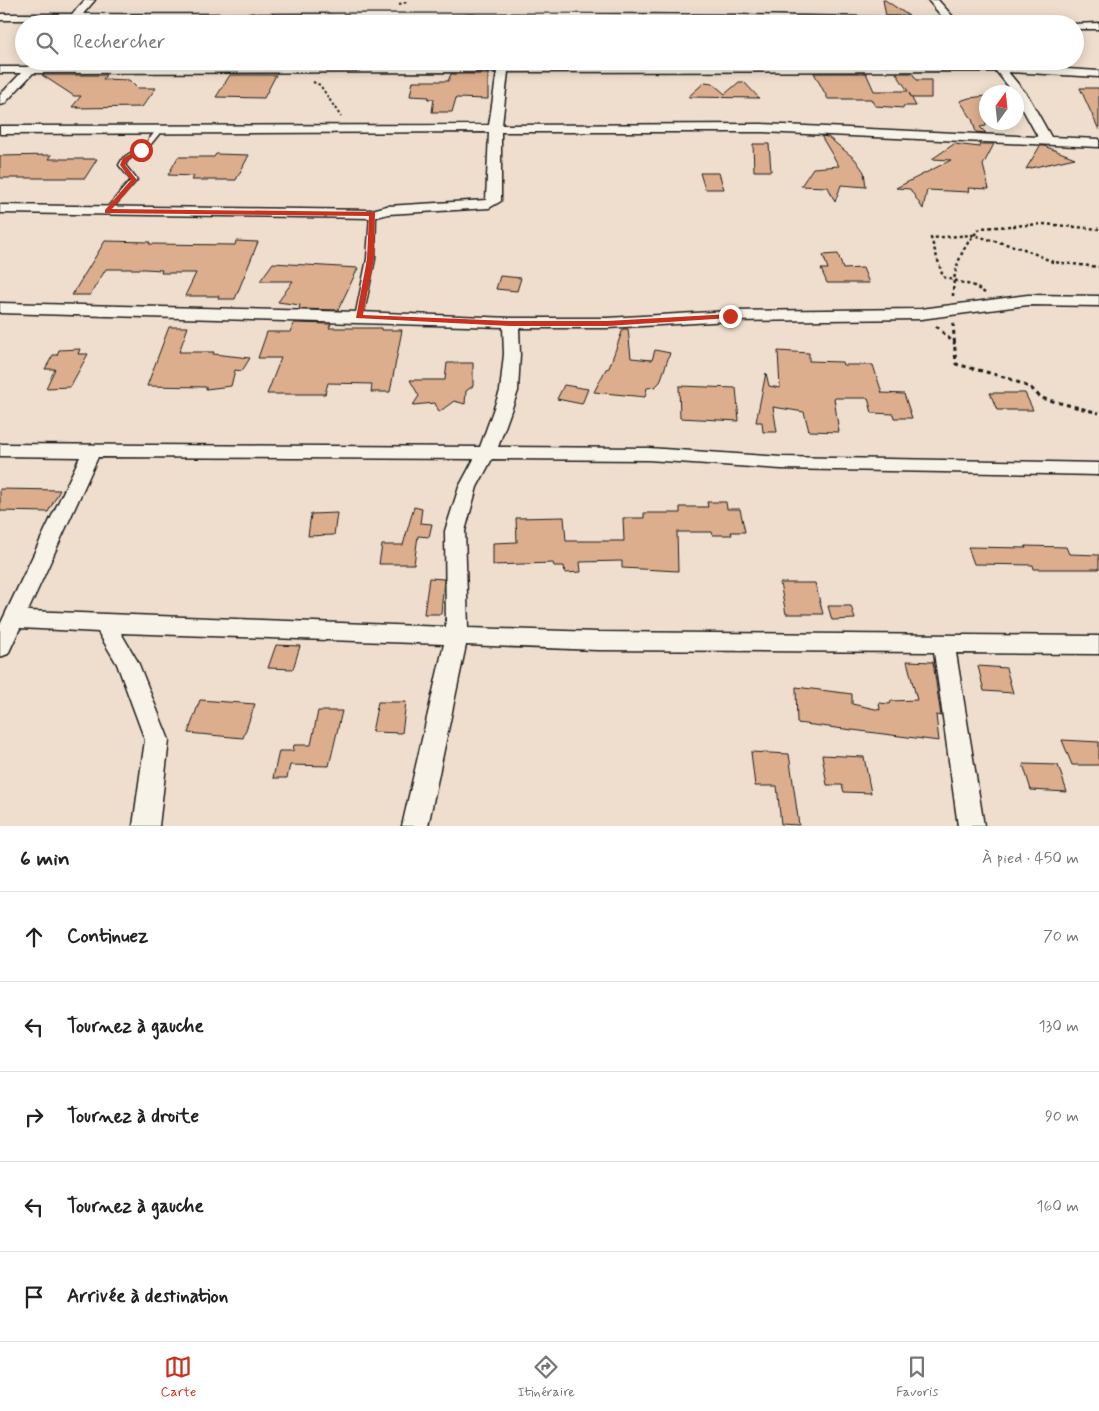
<!DOCTYPE html>
<html lang="fr">
<meta charset="utf-8">
<style>
body{margin:0;font-family:Mynerve,sans-serif;background:#f2f2f2;color:#222}
.compass{position:absolute;left:979px;top:85px;width:45px;height:45px;border-radius:50%;background:#fff;box-shadow:0 2px 12px #0003;rotate:15deg}
.stop{position:absolute;width:15px;height:15px;margin:-11px;border:4px solid #c8321e;border-radius:50%;background:#fff}
.stop.end{background:#c8321e;border-color:#fff;box-shadow:0 1px 5px #0008}
.list{margin:0;padding:0;list-style:none}
h2{display:flex;justify-content:space-between;align-items:center;height:65px;margin:0;padding:0 20px;font-size:21px}
h2 small{font-size:16px;font-weight:400;color:#767676}
.list li{display:grid;grid-template-columns:32px 1fr auto;gap:15px;align-items:center;box-sizing:border-box;height:90px;padding:0 20px;border-top:1px solid #e0e0e0}
.list b{display:block;font-size:19px;white-space:nowrap}
.list em{font-size:16px;font-style:normal;color:#767676}
.icon{flex:none;width:28px;height:28px;fill:none;stroke:currentColor;stroke-width:2;stroke-linecap:round;stroke-linejoin:round}
.map{position:relative;flex:none;width:1099px;height:826px;overflow:hidden}
.search{position:absolute;background:#fff;box-shadow:0 2px 12px #0003;left:15px;right:15px;top:15px;height:55px;display:flex;align-items:center;gap:12px;box-sizing:border-box;padding:0 18px;border-radius:28px;color:#767676;font-size:19px}
.sheet{height:515px;background:#fff}
nav{display:flex;justify-content:space-around;align-items:center;box-sizing:border-box;height:70px;border-top:1px solid #e0e0e0;background:#fff;font-size:14px;color:#767676}
nav a{display:grid;justify-items:center;gap:2px}
nav .on{color:#c8321e}
.map>svg:first-child{display:block}
.building{fill:#dcae8d;stroke:#1c1c1c}
.lines{fill:none;stroke-linecap:round;stroke-linejoin:round}
.service-casing{stroke:#1c1c1c;stroke-width:3}
.minor-casing{stroke:#1c1c1c;stroke-width:3}
.path-far2{stroke:#1c1c1c;stroke-width:2;stroke-dasharray:2.5 2.5;stroke-linecap:butt}
.path-far1{stroke:#1c1c1c;stroke-width:2.5;stroke-dasharray:3 3;stroke-linecap:butt}
.path{stroke:#1c1c1c;stroke-width:3;stroke-dasharray:4 4;stroke-linecap:butt}
.service{fill:#f7f3e8;fill-rule:evenodd}
.minor{fill:#f7f3e8;fill-rule:evenodd}
.route{fill:#c8321e}
</style>
<div class="map">
<svg width="1099" height="826" viewBox="0 0 1099 826">
<rect width="100%" height="100%" fill="#efdecd"/>
<filter id="ink" filterUnits="userSpaceOnUse"><feTurbulence type="fractalNoise" baseFrequency=".02" numOctaves="2"/><feDisplacementMap in="SourceGraphic" scale="10" xChannelSelector="R" yChannelSelector="G"/><feConvolveMatrix kernelMatrix="1 2 1 2 8 2 1 2 1" color-interpolation-filters="sRGB"/></filter>
<g filter="url(#ink)">
<g class="building">
<path d="M883,0H885L909,16H886Z"/>
<path d="M814,73H866L874,91H908L896,73H912L917,80H931V98H912L909,93L916,106H903L904,108L875,106L871,99H828Z"/>
<path d="M451,74H488V99L456,98L452,112H432L434,99H428L429,97L410,96L413,81H448Z"/>
<path d="M42,75H106L103,79L129,80L137,88H156L142,107L77,108L78,107H72L81,96H74Z"/>
<path d="M230,75H276L264,98L216,97Z"/>
<path d="M705,82L712,83L725,94L739,82H744L759,98L688,97Z"/>
<path d="M1080,88H1099V130Z"/>
<path d="M986,96V126L980,127L986,133L976,132L972,119L960,101L969,98Z"/>
<path d="M821,136L828,137L855,159L864,172L866,187L841,185L835,202L828,187L801,186L813,168L839,166Z"/>
<path d="M753,144H769L771,171H754Z"/>
<path d="M954,144L980,147L979,144H994L983,165L989,189L968,188L969,192L927,190L923,209L910,189L896,188L951,160L932,159Z"/>
<path d="M1040,146H1044L1075,158L1026,169Z"/>
<path d="M216,154L249,155L236,180H192L194,176L168,175L178,157H214Z"/>
<path d="M52,155L49,159H97L85,178H0V156Z"/>
<path d="M700,173H719L724,189H705Z"/>
<path d="M105,241L150,242L149,244L235,245L236,241L258,242L235,299H218L219,296H185L196,273H161L162,270L145,269H106L90,295H72Z"/>
<path d="M838,254L843,269L863,268L869,283H827L821,269H828L823,255Z"/>
<path d="M273,263L306,265L358,268L338,310L299,309L300,305L278,302L293,281H260Z"/>
<path d="M500,276L521,278L517,291L496,289Z"/>
<path d="M294,323L331,324L329,328H381V330H402L390,392H371L372,384L328,383L325,394H267L281,358H258L267,332H291Z"/>
<path d="M169,327H188L179,352H214L213,354L250,358L242,371L235,370L231,386L206,389V387L147,386Z"/>
<path d="M623,329H628L631,358L652,360L655,350L670,353L660,382L655,387L647,388L645,397L594,392L606,369L609,368Z"/>
<path d="M80,349L78,354H88L70,387L46,388L55,369H45L53,355H57L59,350Z"/>
<path d="M778,351L809,353V361L842,362L843,365H873L882,393L904,394L912,418H894L893,414L872,413L868,398H834L839,432L809,431L804,412L773,407L777,432H763L762,422H756L766,373L769,386L780,388Z"/>
<path d="M447,363H473V386L466,391L465,404L454,401L439,412L435,403L413,405L419,396L410,380H445Z"/>
<path d="M564,385L588,389L582,404L557,399Z"/>
<path d="M679,386L736,388L739,421L680,418Z"/>
<path d="M990,393H1025L1033,410H997Z"/>
<path d="M0,489L60,490L48,512L0,511Z"/>
<path d="M707,502H726L727,509H740L745,532H731L732,535H713L712,532H677L678,571L622,568V561L580,562L581,572L565,573L564,566H554L553,563L493,565V543L517,542L516,518L564,517L566,541H624L623,518H644V513H680V507H708Z"/>
<path d="M414,507L422,509L420,523L432,524L429,537L418,536L414,564H379L382,545H403Z"/>
<path d="M337,513L334,535L308,536L311,514Z"/>
<path d="M1025,546L1066,547L1069,554L1099,555V569H1034L1033,565L974,564L968,547L1026,548Z"/>
<path d="M429,578L444,579L441,614H424Z"/>
<path d="M780,583H815L823,614H786Z"/>
<path d="M828,606H851L855,619L832,620Z"/>
<path d="M276,645L300,646L293,669L268,668Z"/>
<path d="M907,661L933,662L941,716L936,715L939,741L797,723L796,687L852,694V704L880,710L879,703L890,704L891,701L917,700Z"/>
<path d="M978,666L1006,668L1013,693L984,691Z"/>
<path d="M200,700L255,704L243,738L188,733Z"/>
<path d="M378,702H406L402,733L372,732Z"/>
<path d="M318,711H342L329,766L290,765L287,778H273L279,751H293L294,745H311Z"/>
<path d="M1062,740L1099,742V765H1072Z"/>
<path d="M751,752L789,754L799,825L781,824L777,786H755Z"/>
<path d="M822,755L864,757L871,793L844,792L842,785H827Z"/>
<path d="M1023,764L1058,765L1067,792L1031,790Z"/>
</g>
<g class="lines">
<g class="service-casing">
<g id="service">
<path d="M158,128L163,129L151,144L128,160L125,165L137,180L109,212H105V210L131,180L119,165L123,158L147,142Z"/>
<path d="M373,212L376,214L375,259L363,317L359,319L355,317L367,259L370,214Z"/>
</g>
</g>
<g class="minor-casing">
<g id="minor">
<path d="M85,0H95L83,14C370,15 657,11 944,19L928,0H938L955,19L1010,21L1015,24L515,19L378,21L77,20L74,24H66V20H0V14H72Z"/>
<path d="M1099,23V29H1075V24H1072Z"/>
<path d="M499,61H509V66L991,65V61H999L1002,65L1099,71V77L1008,72L1028,96L1051,137L1099,139V147L762,132H501V201L489,208L388,214L373,218L0,213V205L372,210L387,206L486,200L489,132L0,134V126L489,125L497,72L33,73L4,104L0,105V95L21,73H0V67H27L34,63L38,64L39,67L498,66ZM996,71L1013,92H1016V97L1038,137L762,124L502,125L508,72Z"/>
<path d="M1028,295L1099,296V306L1028,305L921,319L730,321L607,328H519L520,354L518,391L498,447L648,448L781,457L1099,463V475L781,469L648,460L492,459L477,487L465,531L468,628L597,632L1099,636V654L956,653L984,826H958L934,652L597,650L466,645L428,826H402L444,644L121,633L138,662L169,740L159,826H133L145,740L117,664L98,632L20,628L8,654L0,657V625L80,457L0,456V444L480,447L500,391L504,354L503,327L0,313V303L359,312L511,318H607L730,311L921,309ZM98,457L474,459L459,487L445,531L446,627L28,611Z"/>
</g>
</g>
<g class="path-far2">
<path d="M399,4L408,2"/>
<path d="M313,82L320,85L341,117"/>
</g>
<g class="path-far1">
<path d="M985,293L974,286L943,277L931,238L973,235L1024,249L1053,262L1099,267"/>
<path d="M953,296C953,270 961,246 981,228L1043,224L1099,229"/>
</g>
<g class="path">
<path d="M953,323L956,364L1008,378L1031,388L1041,398L1099,413"/>
<path d="M936,326L955,344"/>
</g>
<use href="#service" class="service"/>
<use href="#minor" class="minor"/>
</g>
</g>
<path class="route" d="M141,148L143,151L128,160L125,165L137,180L112,209L375,212L374,259L363,315L511,321H607L730,314L734,316L730,318L607,326H511L356,318L367,259L369,216L105,213V210L131,180L120,165L123,158Z"/>
</svg>
<svg class="compass" viewBox="-18 -18 36 36"><path d="M0-13l5 13h-10z" fill="#e53935"/><path d="M0 13l5-13h-10z" fill="#767676"/></svg>
<div class="stop" style="left:141px;top:150px"></div>
<div class="stop end" style="left:730px;top:316px"></div>
<div class="search"><svg class="icon" aria-label="search" viewBox="0 0 24 24"><circle cx="10" cy="10" r="6"/><path d="M15 15l6 6"/></svg>Rechercher</div>
</div>
<section class="sheet">
<h2>6 min<small>À pied · 450 m</small></h2>
<ul class="list">
<li><svg class="icon" aria-label="ahead" viewBox="0 0 24 24"><path d="M12 20V5M6 11l6-6 6 6"/></svg><div><b>Continuez</b></div><em>70 m</em></li>
<li><svg class="icon" aria-label="left" viewBox="0 0 24 24"><path d="M17 20v-9H6M10 6l-5 5 5 5"/></svg><div><b>Tournez à gauche</b></div><em>130 m</em></li>
<li><svg class="icon" aria-label="right" viewBox="0 0 24 24"><path d="M7 20v-9h11M14 6l5 5-5 5"/></svg><div><b>Tournez à droite</b></div><em>90 m</em></li>
<li><svg class="icon" aria-label="left" viewBox="0 0 24 24"><path d="M17 20v-9H6M10 6l-5 5 5 5"/></svg><div><b>Tournez à gauche</b></div><em>160 m</em></li>
<li><svg class="icon" aria-label="arrive" viewBox="0 0 24 24"><path d="M6 21V4h12l-3 4 3 4H6"/></svg><div><b>Arrivée à destination</b></div></li>
</ul>
</section>
<nav>
<a class="on"><svg class="icon" aria-label="map" viewBox="0 0 24 24"><path d="M3 6l6-2 6 2 6-2v14l-6 2-6-2-6 2zM9 4v14M15 6v14"/></svg>Carte</a>
<a><svg class="icon" aria-label="directions" viewBox="0 0 24 24"><path d="M12 3l9 9-9 9-9-9zM9 14v-3h6M13 9l2 2-2 2"/></svg>Itinéraire</a>
<a><svg class="icon" aria-label="saved" viewBox="0 0 24 24"><path d="M7 4h10v16l-5-4-5 4z"/></svg>Favoris</a>
</nav>
